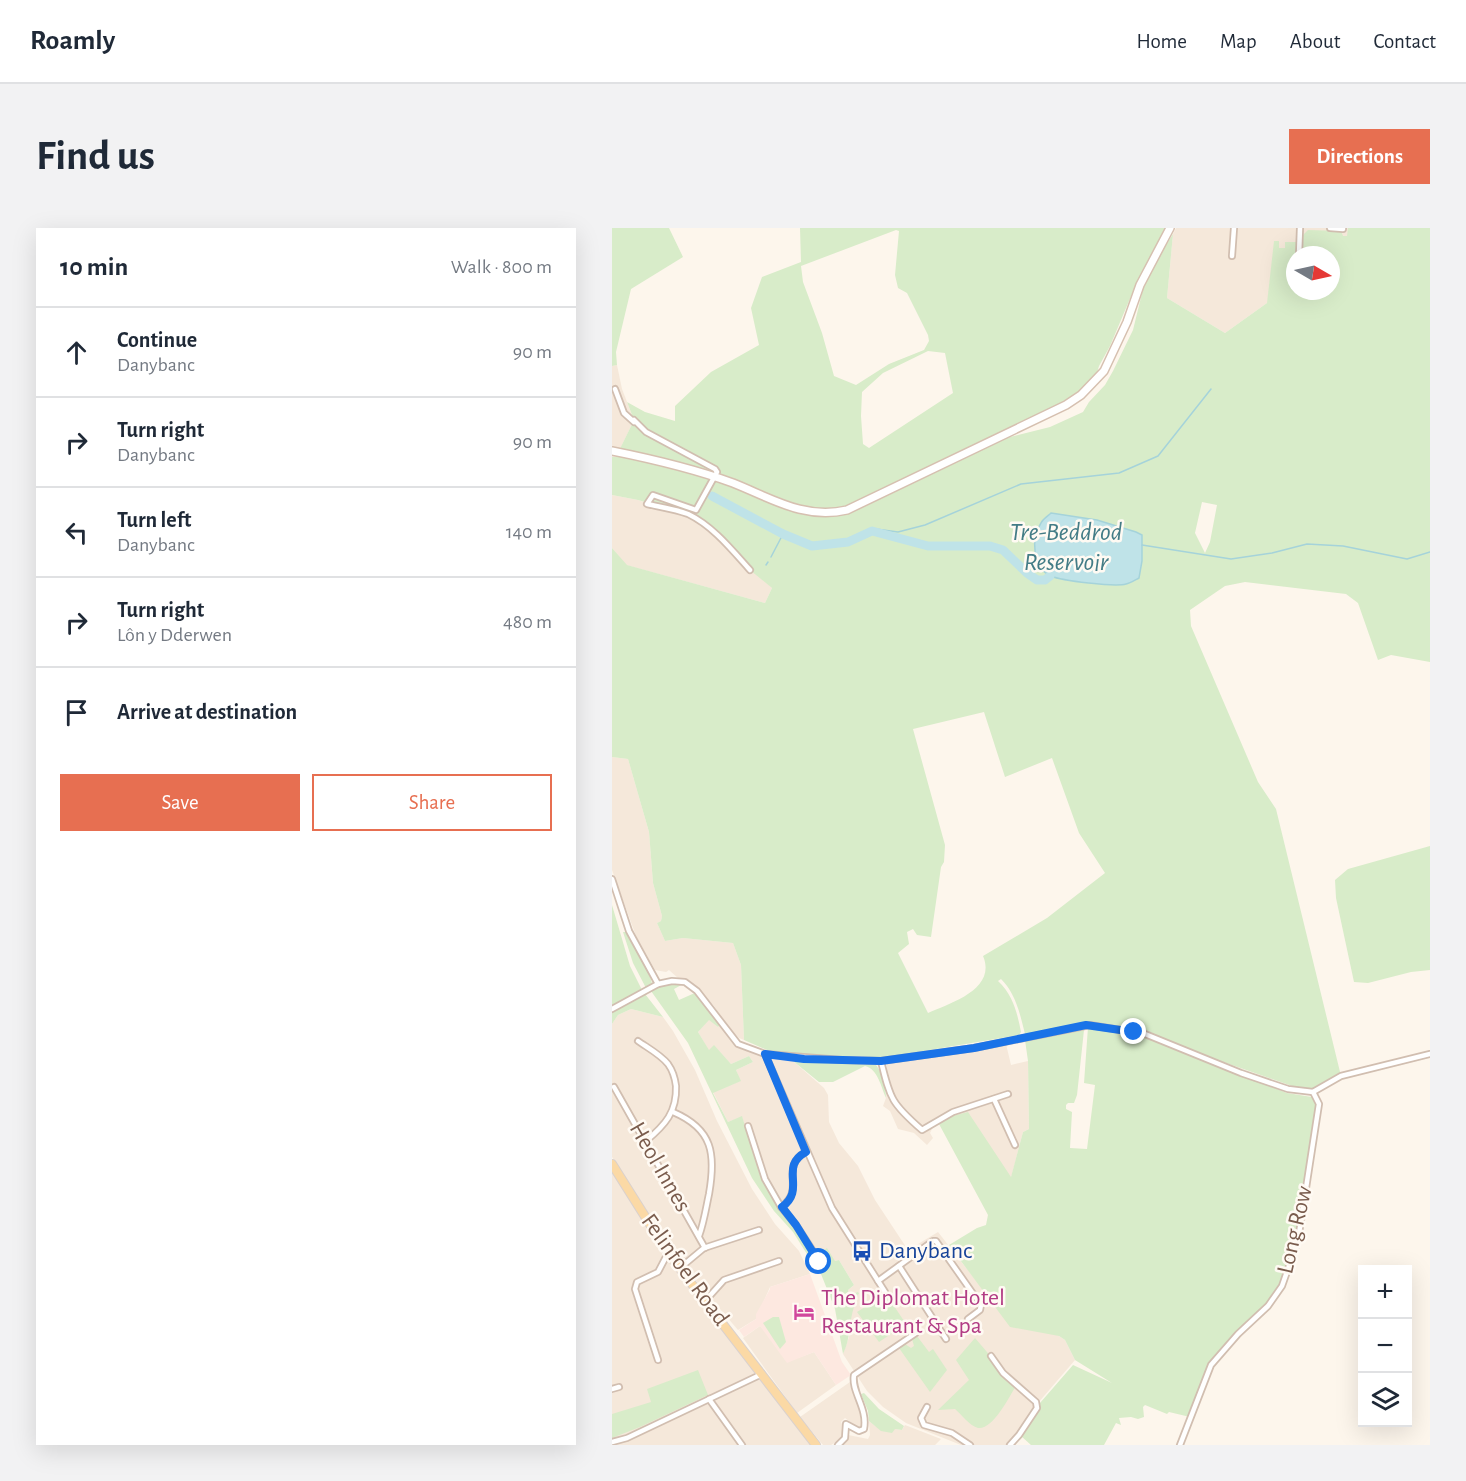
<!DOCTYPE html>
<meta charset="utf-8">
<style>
body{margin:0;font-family:"Alegreya Sans",sans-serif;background:#f2f2f3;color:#1f2937}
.controls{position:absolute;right:18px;bottom:18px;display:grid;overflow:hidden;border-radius:0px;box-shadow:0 6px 24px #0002}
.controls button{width:54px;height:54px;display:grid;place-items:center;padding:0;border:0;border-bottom:2px solid #e0e1e3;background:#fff;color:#1f2937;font:30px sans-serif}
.compass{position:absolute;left:674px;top:18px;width:54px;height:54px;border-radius:50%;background:#fff;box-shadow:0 6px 24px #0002;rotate:99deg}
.stop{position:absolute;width:18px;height:18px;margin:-14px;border:4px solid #1a73e8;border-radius:50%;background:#fff}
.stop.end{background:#1a73e8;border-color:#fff;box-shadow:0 2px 6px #0008}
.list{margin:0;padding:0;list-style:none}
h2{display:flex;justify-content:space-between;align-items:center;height:78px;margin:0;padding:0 24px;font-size:26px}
h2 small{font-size:20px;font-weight:400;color:#747a83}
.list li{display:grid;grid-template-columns:39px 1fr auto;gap:18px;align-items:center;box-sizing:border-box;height:90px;padding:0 24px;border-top:2px solid #e0e1e3}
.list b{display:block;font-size:22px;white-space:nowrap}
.list p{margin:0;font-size:20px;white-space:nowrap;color:#747a83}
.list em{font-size:20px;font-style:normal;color:#747a83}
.actions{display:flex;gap:12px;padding:18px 24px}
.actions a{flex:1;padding:14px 0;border:2px solid #e76f51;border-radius:0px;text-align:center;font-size:21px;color:#e76f51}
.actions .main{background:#e76f51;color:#fff}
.icon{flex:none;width:33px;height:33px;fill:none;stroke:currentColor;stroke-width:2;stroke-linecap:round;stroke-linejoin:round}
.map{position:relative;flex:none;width:818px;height:1217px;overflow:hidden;border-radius:0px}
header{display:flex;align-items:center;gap:36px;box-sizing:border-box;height:84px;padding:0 30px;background:#fff;border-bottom:2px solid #e0e1e3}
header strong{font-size:28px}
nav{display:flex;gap:33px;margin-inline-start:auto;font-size:21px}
.intro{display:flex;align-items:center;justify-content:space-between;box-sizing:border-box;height:144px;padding:0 36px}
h1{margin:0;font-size:42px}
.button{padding:15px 27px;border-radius:0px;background:#e76f51;color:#fff;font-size:21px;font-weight:700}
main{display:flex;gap:36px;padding:0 36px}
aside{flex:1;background:#fff;border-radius:0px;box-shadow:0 6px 24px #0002}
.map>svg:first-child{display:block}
.residential{fill:#f5e8da}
.commercial{fill:#fde8e0}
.green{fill:#d8ecc9;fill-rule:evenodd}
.water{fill:#bfe3e8;stroke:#a5d3da;stroke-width:1.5}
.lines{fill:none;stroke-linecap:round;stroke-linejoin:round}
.stream{stroke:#a5d3da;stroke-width:1.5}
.river{stroke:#bfe3e8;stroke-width:9}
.street-casing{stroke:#d1beb0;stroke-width:8}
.secondary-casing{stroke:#d6c0b0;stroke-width:10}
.primary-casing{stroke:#dad1cd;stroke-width:10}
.street{stroke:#fff;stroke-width:4.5}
.secondary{stroke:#fff;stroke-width:7}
.primary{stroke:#fbd9a5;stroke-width:8}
.route{stroke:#1a73e8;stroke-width:8}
.labels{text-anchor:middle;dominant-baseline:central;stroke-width:5;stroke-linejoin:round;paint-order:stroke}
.street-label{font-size:24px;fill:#7a5c4d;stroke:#fffaf3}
.transit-label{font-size:24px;fill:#164399;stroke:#fffaf3;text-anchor:start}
.hotel-label{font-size:24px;fill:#b23c85;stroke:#fffaf3;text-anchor:start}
.water-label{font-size:26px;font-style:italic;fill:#437c86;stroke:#fffaf3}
</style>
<header>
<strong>Roamly</strong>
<nav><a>Home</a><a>Map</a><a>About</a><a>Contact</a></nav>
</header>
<div class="intro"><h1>Find us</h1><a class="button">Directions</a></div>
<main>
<aside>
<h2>10 min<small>Walk · 800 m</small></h2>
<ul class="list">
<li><svg class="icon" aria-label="ahead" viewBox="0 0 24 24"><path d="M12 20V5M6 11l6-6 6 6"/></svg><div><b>Continue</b><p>Danybanc</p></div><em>90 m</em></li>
<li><svg class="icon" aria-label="right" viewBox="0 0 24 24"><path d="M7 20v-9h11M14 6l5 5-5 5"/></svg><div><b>Turn right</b><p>Danybanc</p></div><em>90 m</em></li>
<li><svg class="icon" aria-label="left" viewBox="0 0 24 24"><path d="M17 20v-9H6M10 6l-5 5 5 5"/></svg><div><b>Turn left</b><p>Danybanc</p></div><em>140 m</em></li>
<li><svg class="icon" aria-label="right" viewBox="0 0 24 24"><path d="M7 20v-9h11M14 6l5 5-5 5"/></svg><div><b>Turn right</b><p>Lôn y Dderwen</p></div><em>480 m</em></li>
<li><svg class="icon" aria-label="arrive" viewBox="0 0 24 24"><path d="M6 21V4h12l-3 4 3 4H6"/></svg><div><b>Arrive at destination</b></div></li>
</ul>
<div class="actions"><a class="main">Save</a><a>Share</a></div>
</aside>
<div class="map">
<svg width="818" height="1217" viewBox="0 0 818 1217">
<rect width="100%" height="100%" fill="#fdf6ec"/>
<g class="residential">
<path d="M564,0H759L771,25L683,27V63L655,75L613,105L555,70L561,6Z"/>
<path d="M5,137L10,161L22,192L0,238V138Z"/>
<path d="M0,267L26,272L93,295L160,360L153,375L14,337L0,320Z"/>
<path d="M0,529L16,531L37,604L41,655L50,688L49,693L45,695L53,713L71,710L121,715L129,737L132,812L127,810L118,802L102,778L84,758L66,750L57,742L54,744L43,742L24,708L0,642Z"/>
<path d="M19,781L51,789L61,803L83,842L105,893L140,961L163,996L187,1023L198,1046L158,1059L144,1091L126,1102L68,1034L0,929V796L6,787Z"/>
<path d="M97,791L106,799L108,797L125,818L151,828L181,833L212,860L216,867L217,894L227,915L246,938L263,972L296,1022L326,1004L366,1055L453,1112L463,1132L426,1175L406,1206L396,1217H349L294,1195L271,1179L255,1163L231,1126L237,1109L238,1089L241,1079L237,1071L246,1065L237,1068L236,1062L242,1057L227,1032L223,1033L208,1024L213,1032L210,1034L211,1038L206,1041L183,1000L167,981L148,947L130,889L116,894L101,864L128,853L124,842L141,834L137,828L119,836L102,818L97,823L86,804Z"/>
<path d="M394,816L399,837L416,833L417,901L411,904L399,950L340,888L321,899L318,905L321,910L315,917L302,905L286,901L278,883L271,878L274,870L275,835L324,829Z"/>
<path d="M0,943L48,1020L200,1217H0Z"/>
<path d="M148,1098L186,1130L202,1124L224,1157L185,1185L131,1110Z"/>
<path d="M238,1154L247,1172L251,1199L248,1201L233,1190L229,1194L231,1198V1210L219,1217H211L188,1189Z"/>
<path d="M257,1193L263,1198L290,1202L293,1197L329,1211L323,1217H229L234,1214L236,1207L256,1211L258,1207Z"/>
</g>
<path class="commercial" d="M198,1046L230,1134L239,1147L224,1157L202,1124L175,1135L148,1098L132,1109L127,1102L144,1091V1086L158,1061V1059Z"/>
<g class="green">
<path d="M0,0H57L71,29L19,61L4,124L5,137L0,138Z"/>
<path d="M188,0H555L525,54L498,118L487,138L482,155L469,167L235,282L200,286L211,289L233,286L394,210L438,199L471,184L477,174L493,157L501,143L521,102L531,61L545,31L561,6L555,70L613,105L655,75L662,13H667V20H673V14H684V20H686V27H683V50L678,55V59L683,55V63H719V27H690L691,7L696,2L729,3L731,8H735L736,0H818V434L779,427L766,432L746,375L734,366L633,354L613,358L578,382L579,398L646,554L664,581L729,848L699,862L680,858L577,822L533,802L498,797L478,795L413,806C408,786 404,766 389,751L386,753C401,767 405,784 409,804L407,807L270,830L246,828H193L155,822L132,812L129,737L121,715L71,710L53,713L45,695L49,693L50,688L41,655L37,604L16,531L0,529V320L15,337L153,375L160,360L138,342L109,311L81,289L26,272L0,267V229H4L22,192L15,174L33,184L63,193V178L99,144L147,117L139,80L150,49L189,34ZM284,2L287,3L283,47L286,60L295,65L316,107L317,113L312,122L277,136L244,157L222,148L210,105L191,54L189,38ZM316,123L333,125L341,165L257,220L251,216L249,188L250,164L271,145ZM590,274L605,277L598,314L593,325L583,305ZM372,484L393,549L440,530L467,605L493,645L435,690L371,728C385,761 339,775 316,785L286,725L297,716L295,704L301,701L305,707L319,709L329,639L332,634L333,617L301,501Z"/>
<path d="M818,618V742L799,744L756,755L742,754L724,670L723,652L736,641Z"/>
<path d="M0,677L18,738L30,762L6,777L0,778Z"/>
<path d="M11,704H14C20,717 39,744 40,756L34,760L21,735Z"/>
<path d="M60,754L73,755L62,761L67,772L85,764L108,797L106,799L97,792L86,804L97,822L102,817L119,836L137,828L141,834L124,842L129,853L101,865L116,894L130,888L148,947L167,981L183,1000L206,1040L211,1038L210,1034L213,1032L208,1025L215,1020L223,1033L227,1032L242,1057L236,1062L237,1067L246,1064L247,1066L237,1071L242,1079C237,1093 239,1110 231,1126L223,1081L207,1041L205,1042L181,1004L162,983L140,950L76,815L39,763Z"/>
<path d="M33,766L51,789L19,781L6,787L0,796V785L2,783Z"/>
<path d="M476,799L533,809L675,865L700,869L705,877L686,1012L670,1058L656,1078L599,1137L578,1189L557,1184L555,1186L533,1177L531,1179L532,1189L526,1191L519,1189L507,1190L509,1197L504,1195L492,1217H419L409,1208L428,1181V1175L461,1137L500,1155L463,1132L453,1112L447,1108L398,1099L337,1017L365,1000L374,997L376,987L327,896L340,888L356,884L399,949L411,904L417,901L416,833L413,812L472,802L465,867L462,875H456L454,877V881L460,884L458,920L475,921L483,857L472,855Z"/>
<path d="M181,833L262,835C270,842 274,859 274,870C269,859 266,841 253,838L221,854H207Z"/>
<path d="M274,1066L294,1096L267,1114L245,1084Z"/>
<path d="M161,1089H167L174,1114L168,1121L151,1095Z"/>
<path d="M305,1108L317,1124L321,1121L335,1142L318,1164L287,1120L293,1116L299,1120L302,1118L300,1111Z"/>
<path d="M363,1110L404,1158C397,1169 381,1202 366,1200C358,1198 349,1186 343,1181L326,1182L357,1152L344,1132Z"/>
<path d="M86,1142L96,1167L28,1199L0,1210V1186L39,1174L35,1161Z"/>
<path d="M252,1165L267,1181L292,1198L290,1202L283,1201L280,1205L269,1203L257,1193L256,1183L249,1166Z"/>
</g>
<path class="water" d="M439,285L485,292L524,304L530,307V333L527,350C523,352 518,355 514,356C503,359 450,353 439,348C420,340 419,310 429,295C431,291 436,288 439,285Z"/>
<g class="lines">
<g class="stream">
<path d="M264,301L286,304L313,297L409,256L507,245L546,228L599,161"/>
<path d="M530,317L619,331L660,325L695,316L731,318L795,331L818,324"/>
<path d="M159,329L171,306"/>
<path d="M154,337L156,334"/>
</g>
<path class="river" d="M100,268L171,306L200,318L236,314L260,303L316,318H378L391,322L415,345L425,352H433L438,348"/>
<g class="street-casing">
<g id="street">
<path d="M718,0L731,1"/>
<path d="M687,27L688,0"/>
<path d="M620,28L622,0"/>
<path d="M680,52H683"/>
<path d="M3,161L12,185L22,194"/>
<path d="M22,192L34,204L103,241L105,244L84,282L41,267L35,276C48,279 63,281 76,286C101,298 120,322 138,342"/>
<path d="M0,651L17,703L46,756"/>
<path d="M0,781L46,756L60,753L73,754L85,763L126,816L153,826L230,832L269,833L362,820L478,797L533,806L629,845L676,861L701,864L729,848L818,826"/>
<path d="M26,813C36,820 49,827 56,836C61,843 63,850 64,858C65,884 53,897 34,913"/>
<path d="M153,826L220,980L273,1064"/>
<path d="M269,833C278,871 280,876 310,902L341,884L396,866"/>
<path d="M2,859L93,1020"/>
<path d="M382,871L403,917"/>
<path d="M61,884C101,901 104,926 97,966C94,980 92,994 87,1008"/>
<path d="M136,898L153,951L169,979L184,997L208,1034"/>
<path d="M169,979C195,961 166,939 194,924"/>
<path d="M287,1038L334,1111"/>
<path d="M68,1040L92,1020L147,1002"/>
<path d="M266,1053L321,1013H324L369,1077L368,1082L356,1091"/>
<path d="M94,1072L112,1052L167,1033"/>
<path d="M379,1128L391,1145L424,1174L425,1180L407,1207L398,1217"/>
<path d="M46,1132L23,1061L25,1054L46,1044L56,1025"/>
<path d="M0,1161L7,1159"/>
<path d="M97,1171L130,1217"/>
<path d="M315,1179L309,1190L312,1197L340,1205L358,1217"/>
<path d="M0,1214L15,1210L150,1146"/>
<path d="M226,1217L233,1210L234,1196L247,1203L252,1201C256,1180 239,1164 242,1147L304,1105"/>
<path d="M568,1217L599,1137L626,1106L656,1078L670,1058L686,1012L707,876L701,864"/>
</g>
</g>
<g class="secondary-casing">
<path id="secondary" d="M0,223C40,231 82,241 121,255C159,270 192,292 235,282L454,177L469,167L492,143L515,94L528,57L558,0"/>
</g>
<g class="primary-casing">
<path id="primary" d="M0,936L56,1025L204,1217"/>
</g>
<use href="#street" class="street"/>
<use href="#secondary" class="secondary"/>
<use href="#primary" class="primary"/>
</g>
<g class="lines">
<path class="route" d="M207,1034L184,997L170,979C195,961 166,939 194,924L153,826L192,831L269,833L362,820L474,797L522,804"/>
</g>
<defs>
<g id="bus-bare" transform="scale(1.62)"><path d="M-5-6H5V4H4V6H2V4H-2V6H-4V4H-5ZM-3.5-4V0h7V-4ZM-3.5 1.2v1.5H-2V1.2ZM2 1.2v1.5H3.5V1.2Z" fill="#1a4fb4" stroke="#fffaf3" stroke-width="2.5" paint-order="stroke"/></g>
<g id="hotel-bare" transform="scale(1.62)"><path d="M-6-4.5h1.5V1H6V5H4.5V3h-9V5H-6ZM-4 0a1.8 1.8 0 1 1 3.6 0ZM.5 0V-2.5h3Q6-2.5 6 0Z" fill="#d1479c" stroke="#fffaf3" stroke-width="2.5" paint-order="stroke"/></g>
</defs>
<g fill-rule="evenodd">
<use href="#bus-bare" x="250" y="1023"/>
<use href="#hotel-bare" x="192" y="1084"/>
</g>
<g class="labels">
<g class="street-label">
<text transform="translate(48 939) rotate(60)">Heol Innes</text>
<text transform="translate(683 1002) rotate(-77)">Long Row</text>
<text transform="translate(73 1042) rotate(54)">Felinfoel Road</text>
</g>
<g class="transit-label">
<text x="267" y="1023">Danybanc</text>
</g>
<g class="hotel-label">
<text x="209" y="1070">The Diplomat Hotel<tspan x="209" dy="28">Restaurant &amp; Spa</tspan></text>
</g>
<g class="water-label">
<text x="454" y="304">Tre-Beddrod<tspan x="454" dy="30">Reservoir</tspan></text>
</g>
</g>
</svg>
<div class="controls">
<button>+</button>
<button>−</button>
<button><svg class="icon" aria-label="layers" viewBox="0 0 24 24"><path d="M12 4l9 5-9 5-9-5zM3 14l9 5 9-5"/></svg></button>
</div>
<svg class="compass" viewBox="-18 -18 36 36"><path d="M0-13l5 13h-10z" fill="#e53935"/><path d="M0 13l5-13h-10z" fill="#747a83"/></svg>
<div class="stop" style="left:207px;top:1034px"></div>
<div class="stop end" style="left:522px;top:804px"></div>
</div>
</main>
